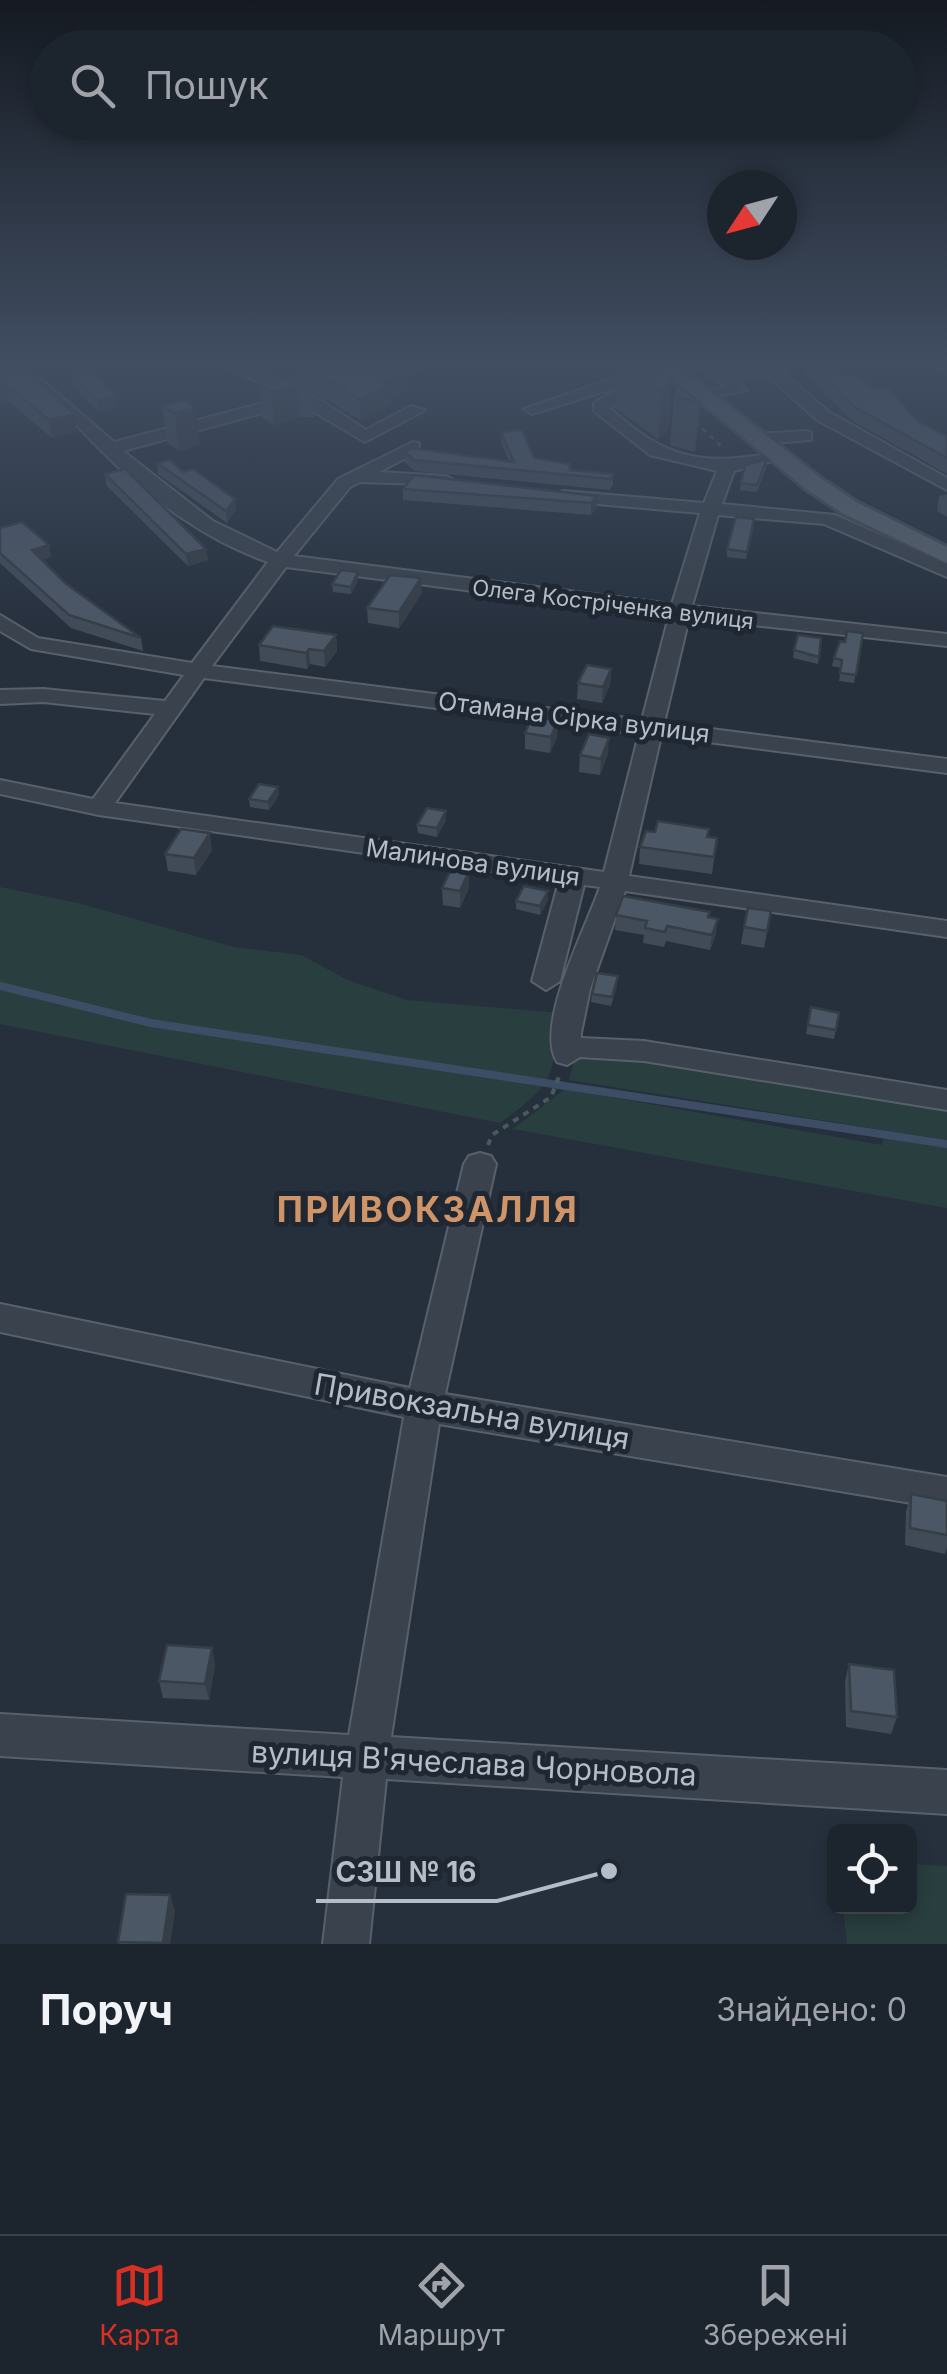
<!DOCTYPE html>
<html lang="uk">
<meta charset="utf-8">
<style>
body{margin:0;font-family:Inter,sans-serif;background:#252c36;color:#f1f3f6}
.controls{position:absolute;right:30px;bottom:30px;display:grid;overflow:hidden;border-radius:15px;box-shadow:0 5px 15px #0003}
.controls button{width:90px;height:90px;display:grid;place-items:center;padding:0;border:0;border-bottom:2px solid #3a414a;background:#1c242e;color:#f1f3f6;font:50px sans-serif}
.compass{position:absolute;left:707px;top:170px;width:90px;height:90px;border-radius:50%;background:#1c242e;box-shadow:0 5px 15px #0003;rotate:234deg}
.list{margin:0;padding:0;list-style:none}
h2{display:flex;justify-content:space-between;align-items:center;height:130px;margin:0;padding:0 40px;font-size:42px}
h2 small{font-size:32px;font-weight:400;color:#a0a4aa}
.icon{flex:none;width:55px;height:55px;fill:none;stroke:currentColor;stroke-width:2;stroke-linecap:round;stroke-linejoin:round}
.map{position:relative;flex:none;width:947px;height:1944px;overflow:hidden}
.search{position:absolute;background:#1c242e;box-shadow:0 5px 15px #0003;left:30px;right:30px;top:30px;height:110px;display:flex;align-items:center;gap:25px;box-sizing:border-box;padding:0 35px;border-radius:55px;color:#a0a4aa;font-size:38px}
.sheet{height:290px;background:#1c242e}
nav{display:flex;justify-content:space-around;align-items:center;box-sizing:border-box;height:140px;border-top:2px solid #3a414a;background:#1c242e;font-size:28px;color:#a0a4aa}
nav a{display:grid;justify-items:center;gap:5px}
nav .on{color:#d93025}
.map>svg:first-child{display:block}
.green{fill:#293e3f}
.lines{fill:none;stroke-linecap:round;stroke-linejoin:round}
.stream-far1{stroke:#3c4d65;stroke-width:4}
.stream{stroke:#3c4d65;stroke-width:8}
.minor-casing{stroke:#57606b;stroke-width:4}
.major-casing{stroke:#424b56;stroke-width:6}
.path-far1{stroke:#475b5d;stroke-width:2.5;stroke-dasharray:5 5;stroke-linecap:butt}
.path{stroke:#475b5d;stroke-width:4;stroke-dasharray:6 6;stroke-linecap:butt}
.minor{fill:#39424d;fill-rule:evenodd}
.major{fill:#57616d;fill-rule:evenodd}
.wall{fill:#414b58}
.shaded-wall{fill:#353d47}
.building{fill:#4c5766;stroke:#353d47;stroke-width:2.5}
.labels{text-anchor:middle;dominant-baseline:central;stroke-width:10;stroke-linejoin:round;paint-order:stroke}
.far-street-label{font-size:22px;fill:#b5bdc8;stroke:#1e2732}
.street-label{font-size:25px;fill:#b5bdc8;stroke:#1e2732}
.near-street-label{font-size:30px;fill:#b5bdc8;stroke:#1e2732}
.district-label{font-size:35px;font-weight:bold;letter-spacing:2.5px;fill:#cf9569;stroke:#1e2732}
.leader{fill:none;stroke:#b5bdc8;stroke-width:4}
.callout-dot{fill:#b5bdc8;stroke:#1e2732;stroke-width:4}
.callout-label{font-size:28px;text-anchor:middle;font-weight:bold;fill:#b5bdc8;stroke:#1e2732;stroke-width:10;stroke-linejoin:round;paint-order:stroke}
</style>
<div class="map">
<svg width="947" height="1944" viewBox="0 0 947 1944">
<rect width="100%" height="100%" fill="#26303d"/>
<g class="green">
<path d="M0,887L78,903L234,947L301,955L350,981L407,1000L560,1013C552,1079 554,1084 500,1123L0,1024Z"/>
<path d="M576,1054L633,1055L947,1107V1140L569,1080Z"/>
<path d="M565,1089L882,1145L885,1134L947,1144V1208L513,1129Z"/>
<path d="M910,1864L947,1866V1944H847L843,1907L910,1906Z"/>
</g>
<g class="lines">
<path class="stream-far1" d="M930,365L947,374"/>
<path class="stream" d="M0,986L151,1023L947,1144"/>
<g class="minor-casing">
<g id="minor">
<path d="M225,365C274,365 326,404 366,430L411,406L425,410L365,442L299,403L123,451L213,521L277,552L338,479L413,442L419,443V451L379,472L446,476L455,481L452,485L360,482L350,487L294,556L672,604L700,513L563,501L554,496L563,491L704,503L717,471L650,455L594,411V403L625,385L532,414L524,409L620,376L626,378V384L641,370L649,375L645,386L610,408C667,461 704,466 779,452L788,457L734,471L722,504L835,515L947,564V577L824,524L718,515L692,606L947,634V646L689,618L664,723L947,759V773L661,736L629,876L947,921V937L625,891L590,989L581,1033V1038L644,1041L947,1090V1110L644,1061L580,1057L567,1065L557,1062C534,1025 587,926 600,887L584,885L560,981L546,990L532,981L559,881L99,815L0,794V780L93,799L155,714L43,702L0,704V690L43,689L165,701L184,675L31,649L0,631V615L38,638L192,663L268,562C207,541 148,498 103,452C73,423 44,384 0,376V366L42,380L114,442L286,397ZM286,567L669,616L642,720L212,666ZM204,678L639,734L604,872L115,803Z"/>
<path d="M349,365H431L402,375Z"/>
<path d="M698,365H717L747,390L699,399V393L725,387Z"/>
<path d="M756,365H774L829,412L947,478V490L817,420Z"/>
<path d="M805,431L811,432V440L758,444L749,439L758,434Z"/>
<path d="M480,1153L491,1156L496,1164L445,1394L947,1477V1509L439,1424L391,1737L947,1770V1814L386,1779L369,1944H323L343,1777L0,1756V1714L349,1735L404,1417L0,1332V1304L410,1388L464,1164L469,1156Z"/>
</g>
</g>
<g class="major-casing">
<path id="major" d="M656,365H677L822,479L858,503L947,547V563L842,513L806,489Z"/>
</g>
<path class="path-far1" d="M695,422L721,446"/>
<path class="path" d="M488,1145L492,1135L551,1097L560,1074"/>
<use href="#minor" class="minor"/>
<use href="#major" class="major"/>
</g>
<g class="wall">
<path d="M0,365L77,432L52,438L9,402Z"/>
<path d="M297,365H397L409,389L391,398V405L361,420L313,392L314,417H300L274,425L262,417L259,384L298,376Z"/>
<path d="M619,365H653L671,380L668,429L658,439L616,408Z"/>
<path d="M766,365L764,377L742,381L724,366Z"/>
<path d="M806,365H830L918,421L947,436V474L851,420L805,374Z"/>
<path d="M70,372L116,396L117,408L99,412L72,385Z"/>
<path d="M674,396L700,403L695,452L670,445Z"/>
<path d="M184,400L200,445L179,451L167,443L162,406Z"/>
<path d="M501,432L534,458L570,470L613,474V484L610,490L415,471L405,463V452L509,461L501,442Z"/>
<path d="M157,463L183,472L235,499L236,510L227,523L158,474Z"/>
<path d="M767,466L757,492L740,490L741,483Z"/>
<path d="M105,474L208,560L188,566L106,485Z"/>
<path d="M403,489L597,496V508L591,515L403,500Z"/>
<path d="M947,494V517L937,511L939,496Z"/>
<path d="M754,526L746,559L727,557V549Z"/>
<path d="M0,528L49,545L51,557L42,560L65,583L141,638L143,651L71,628L0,563Z"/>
<path d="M358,572V580L351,594L333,592L332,584Z"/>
<path d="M422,593L399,628L368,623L367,608Z"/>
<path d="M863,633L854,683L839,681L841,668L832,666L834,658L845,642Z"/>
<path d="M336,635L337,651L325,667L310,664L307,669L260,661L259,645Z"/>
<path d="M821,638L818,664L793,658L794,650Z"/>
<path d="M611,669L610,685L602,703L577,699L578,683Z"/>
<path d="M525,733L557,737L550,753L525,749Z"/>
<path d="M608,754L600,775L579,772L580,755Z"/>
<path d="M278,787L279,795L269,810L250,807L249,799Z"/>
<path d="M446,811V820L437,837L418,833L417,825Z"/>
<path d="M708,837L717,838L712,874L639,864L640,847Z"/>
<path d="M212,850L196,875L168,871L165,854Z"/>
<path d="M442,888H469L460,908L443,905Z"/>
<path d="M548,891V900L540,915L516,909V901Z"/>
<path d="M616,915L709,918L716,934L710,950L666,941L664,947L643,943L644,935L615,930Z"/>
<path d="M744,927L768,928L764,948L741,944Z"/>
<path d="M617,985L611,1006L591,1002L592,994Z"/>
<path d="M811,1007L839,1013L834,1039L806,1034Z"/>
<path d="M911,1494L947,1501V1548L945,1554L905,1545L906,1512Z"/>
<path d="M212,1648L215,1665L209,1700L163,1698L159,1681Z"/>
<path d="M849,1664L897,1717L891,1734L846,1727L845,1681Z"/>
<path d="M175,1910L170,1944H119L118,1942Z"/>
</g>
<g class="shaded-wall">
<path d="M758,365H766L764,377L742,381L743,368Z"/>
<path d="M409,369V389L391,398V405L361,420L360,399L382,382Z"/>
<path d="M671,380L668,429L658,439L662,390Z"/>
<path d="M6,384L9,402L0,404V385Z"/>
<path d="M298,385L300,417L274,425L272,392Z"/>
<path d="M116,396L117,408L99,412L97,400Z"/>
<path d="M196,408L200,445L179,451L175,413Z"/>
<path d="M74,414L77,432L52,438L49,420Z"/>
<path d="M597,496V508L591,515V503Z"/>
<path d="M235,499L236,510L227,523L226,511Z"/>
<path d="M49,545L51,557L34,562L32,550Z"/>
<path d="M206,549L208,560L188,566L186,554Z"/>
<path d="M358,572V580L351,594V587Z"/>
<path d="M421,578L422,593L399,628V612Z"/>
<path d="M336,635L337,651L325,667L324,651Z"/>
<path d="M309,649L310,664L307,669L306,653Z"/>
<path d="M611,669L610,685L602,703L603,687Z"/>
<path d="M558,720L557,737L550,753L551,737Z"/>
<path d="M609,738L608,754L600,775L601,759Z"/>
<path d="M278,787L279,795L269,810L268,802Z"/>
<path d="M446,811V820L437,837V828Z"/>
<path d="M210,833L212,850L196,875L194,858Z"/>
<path d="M469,871V888L460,908V891Z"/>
<path d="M548,891V900L540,915V906Z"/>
<path d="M718,919L716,934L710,950L712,935Z"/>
<path d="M212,1648L215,1665L209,1700L205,1684Z"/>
<path d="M170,1895L175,1910L170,1944H164Z"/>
</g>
<g class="building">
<path d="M0,365H5L36,379L74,414L49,420L6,384L0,385Z"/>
<path d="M301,365H397L409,369L382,382L390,384L360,399Z"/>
<path d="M626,365H653L671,380L662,390Z"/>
<path d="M812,365H830L843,375L855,374L875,389L888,388L918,421L947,436V458L853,406Z"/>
<path d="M89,368L116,396L97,400L70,372Z"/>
<path d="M295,375L312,384L298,385L272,392L259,384Z"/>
<path d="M678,385L700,403L674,396Z"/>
<path d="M184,400L196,408L175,413L162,406Z"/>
<path d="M522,430L534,458L570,464V470L613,474L611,479L414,460L405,452L412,448L514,462L501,432Z"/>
<path d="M767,459L757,485L741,483L745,465Z"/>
<path d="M170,460L183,472L193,469L235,499L226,511L157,463Z"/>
<path d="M125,469L206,549L186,554L105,474Z"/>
<path d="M414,475L597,496L591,503L403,489Z"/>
<path d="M736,517L754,519L747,552L727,549Z"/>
<path d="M22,522L49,545L32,550L65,583L141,638L69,615L0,553V528Z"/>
<path d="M341,570L358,572L351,587L332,584Z"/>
<path d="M390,575L421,578L399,612L367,608Z"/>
<path d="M273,626L336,635L324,651L309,649L306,653L259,645Z"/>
<path d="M847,631L863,633L856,675L840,673L842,660L834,658L840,641L845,642Z"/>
<path d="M798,635L821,638L819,657L794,650Z"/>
<path d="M587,665L611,669L603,687L578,683Z"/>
<path d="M532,717L558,720L551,737L525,733Z"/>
<path d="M589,734L609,738L601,759L580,755Z"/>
<path d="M259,784L278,787L268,802L249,799Z"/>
<path d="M427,808L446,811L437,828L417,825Z"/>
<path d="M658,821L709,829L707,837L717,838L714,857L640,847L646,831L655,832Z"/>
<path d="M181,829L210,833L194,858L165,854Z"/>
<path d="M452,868L469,871L460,891L442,888Z"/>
<path d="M524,886L548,891L540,906L516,901Z"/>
<path d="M623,896L710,912L708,917L718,919L712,935L667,926L665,932L645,928L647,921L616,915Z"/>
<path d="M748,908L771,911L767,931L744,927Z"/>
<path d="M597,973L618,976L612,997L592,994Z"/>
<path d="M811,1007L839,1013L836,1030L808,1025Z"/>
<path d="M911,1494L947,1501V1535L910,1528Z"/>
<path d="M167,1645L212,1648L205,1684L159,1681Z"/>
<path d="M849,1664L894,1670L897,1717L851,1711Z"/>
<path d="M126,1894L170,1895L163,1943L118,1942Z"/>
</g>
<linearGradient id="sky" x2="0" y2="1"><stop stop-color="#151a22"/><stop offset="0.57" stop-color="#414e62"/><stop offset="1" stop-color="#414e62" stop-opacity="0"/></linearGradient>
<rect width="947" height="638" fill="url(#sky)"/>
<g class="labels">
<g class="far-street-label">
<text transform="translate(613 604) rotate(7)">Олега Костріченка вулиця</text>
</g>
<g class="street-label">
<text transform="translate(574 717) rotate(7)">Отамана Сірка вулиця</text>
<text transform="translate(473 862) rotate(8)">Малинова вулиця</text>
</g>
<g class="near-street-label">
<text transform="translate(472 1411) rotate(10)">Привокзальна вулиця</text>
<text transform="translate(474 1763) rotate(3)">вулиця В'ячеслава Чорновола</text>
</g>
<g class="district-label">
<text x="428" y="1209">ПРИВОКЗАЛЛЯ</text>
</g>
</g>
<path class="leader" d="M609 1871L497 1901H316"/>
<circle class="callout-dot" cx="609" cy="1871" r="10"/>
<g class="callout-label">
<text x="406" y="1882">СЗШ № 16</text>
</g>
</svg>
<div class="controls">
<button><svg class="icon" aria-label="locate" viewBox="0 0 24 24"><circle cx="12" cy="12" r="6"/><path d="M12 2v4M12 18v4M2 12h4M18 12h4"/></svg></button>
</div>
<svg class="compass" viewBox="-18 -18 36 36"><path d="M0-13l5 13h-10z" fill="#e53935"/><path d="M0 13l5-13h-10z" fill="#a0a4aa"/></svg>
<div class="search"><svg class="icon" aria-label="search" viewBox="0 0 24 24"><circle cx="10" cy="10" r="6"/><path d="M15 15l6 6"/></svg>Пошук</div>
</div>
<section class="sheet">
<h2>Поруч<small>Знайдено: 0</small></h2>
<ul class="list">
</ul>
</section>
<nav>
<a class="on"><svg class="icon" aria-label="map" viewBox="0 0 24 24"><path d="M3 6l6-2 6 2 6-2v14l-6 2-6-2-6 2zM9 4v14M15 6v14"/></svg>Карта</a>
<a><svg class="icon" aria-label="directions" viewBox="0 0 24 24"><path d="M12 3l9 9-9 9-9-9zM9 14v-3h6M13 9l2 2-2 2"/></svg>Маршрут</a>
<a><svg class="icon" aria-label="saved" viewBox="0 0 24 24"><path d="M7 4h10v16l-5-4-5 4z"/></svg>Збережені</a>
</nav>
